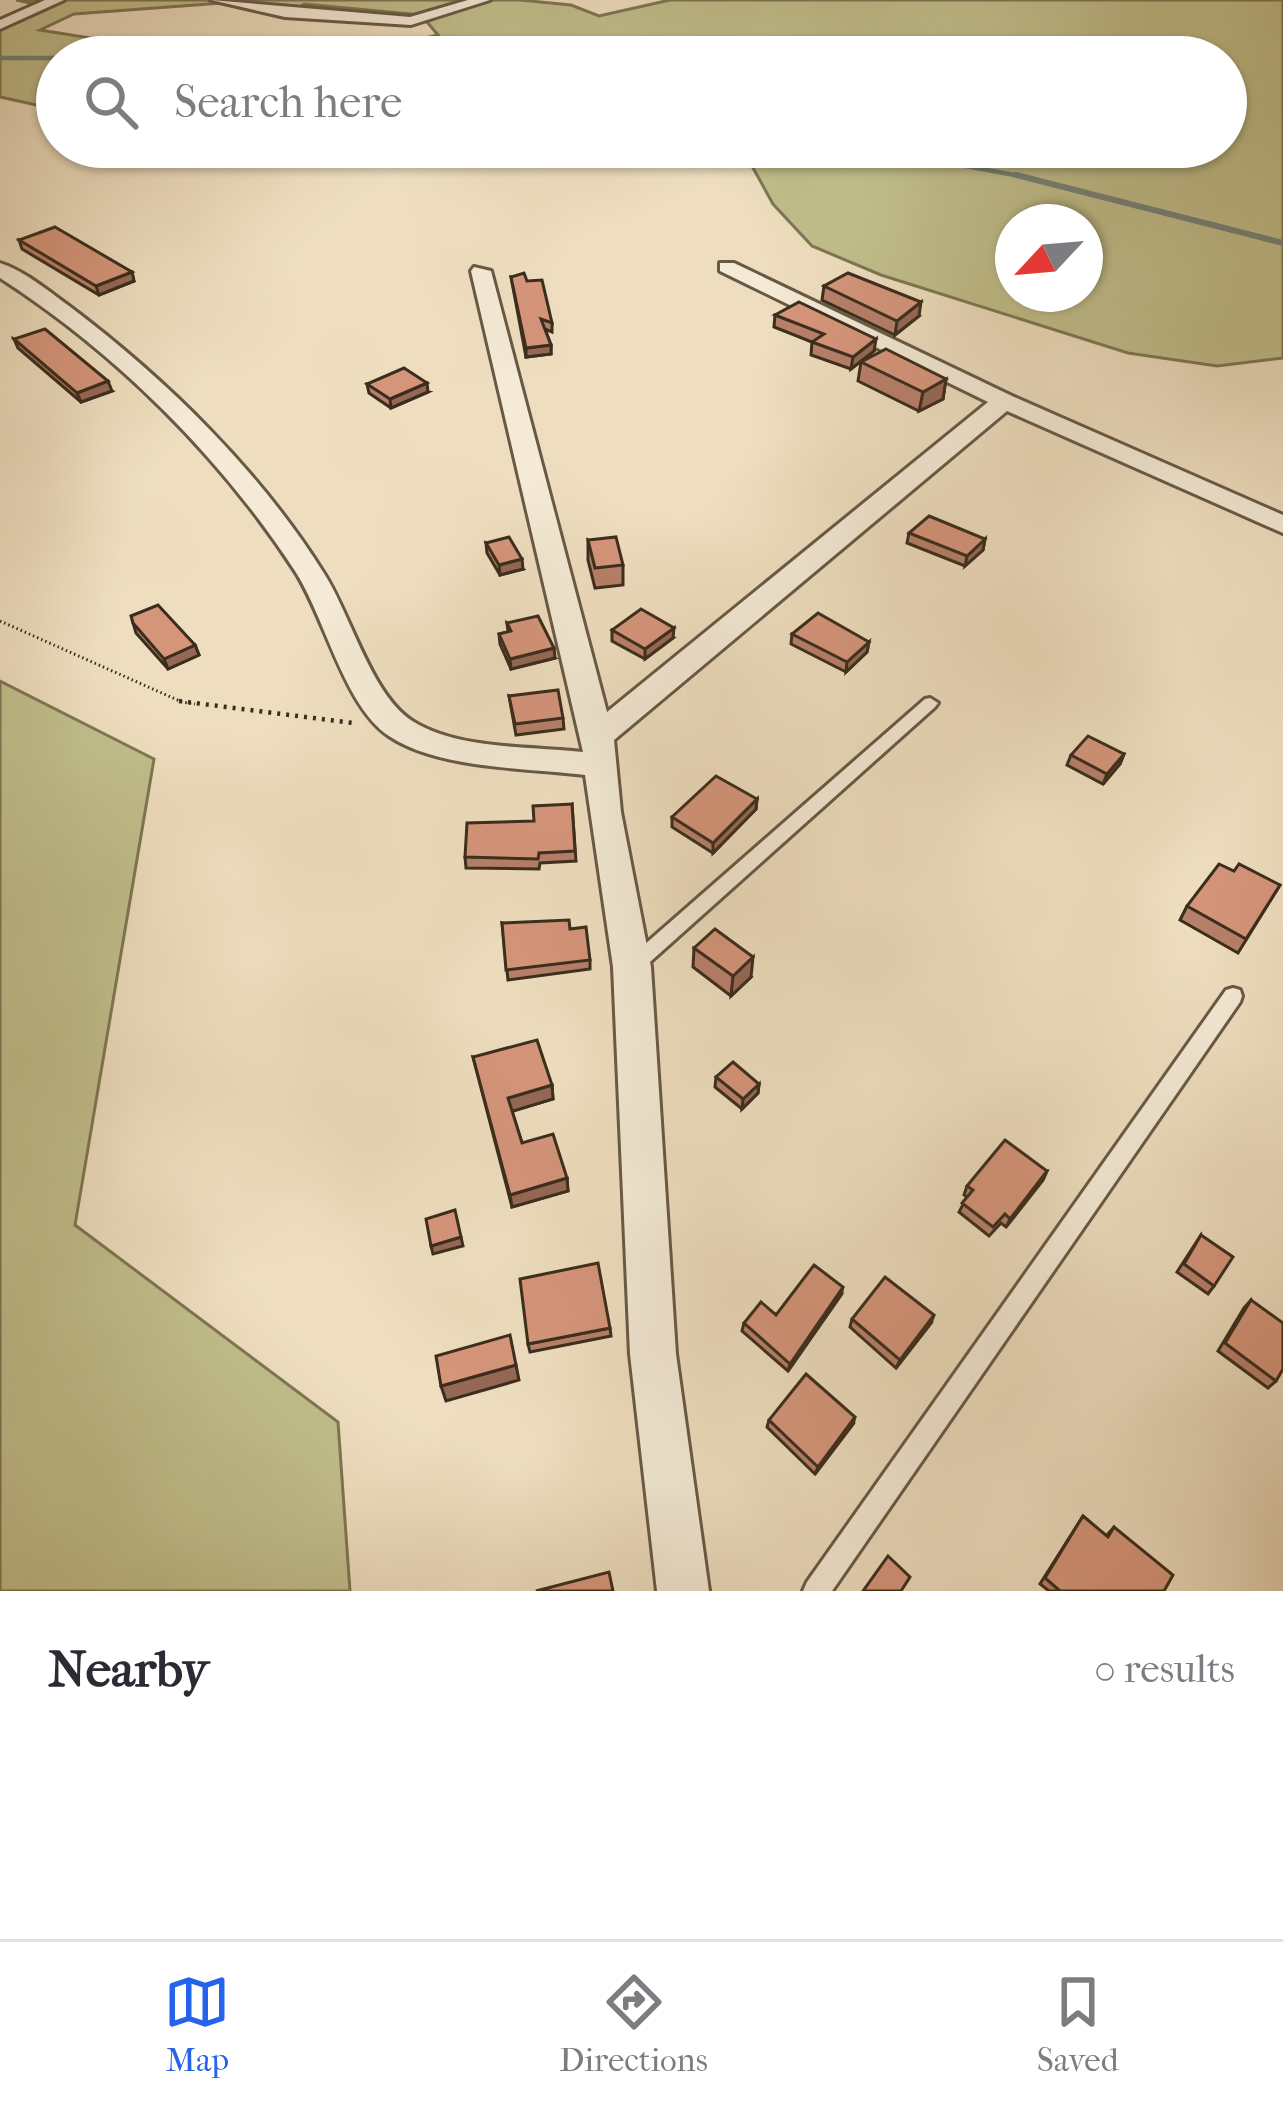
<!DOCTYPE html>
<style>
body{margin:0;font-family:"IM FELL French Canon",serif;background:#f7f7f7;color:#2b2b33}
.compass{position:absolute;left:995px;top:204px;width:108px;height:108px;border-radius:50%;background:#fff;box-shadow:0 3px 9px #0004;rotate:244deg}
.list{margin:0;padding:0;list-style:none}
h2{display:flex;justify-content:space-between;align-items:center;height:156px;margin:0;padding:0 48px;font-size:51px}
h2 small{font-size:39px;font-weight:400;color:#7c7c81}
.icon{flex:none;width:66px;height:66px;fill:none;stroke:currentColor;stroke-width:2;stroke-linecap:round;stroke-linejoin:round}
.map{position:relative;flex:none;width:1283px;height:1591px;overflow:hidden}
.search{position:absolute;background:#fff;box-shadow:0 3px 9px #0004;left:36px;right:36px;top:36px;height:132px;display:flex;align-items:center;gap:30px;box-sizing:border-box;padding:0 42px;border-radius:66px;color:#7c7c81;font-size:45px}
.sheet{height:348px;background:#fff}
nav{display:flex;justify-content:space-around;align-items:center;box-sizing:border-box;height:168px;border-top:3px solid #e1e1e2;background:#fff;font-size:33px;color:#7c7c81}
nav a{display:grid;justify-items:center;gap:6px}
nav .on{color:#2563eb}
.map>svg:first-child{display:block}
.green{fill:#c1bf8c;stroke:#7e7654;stroke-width:3;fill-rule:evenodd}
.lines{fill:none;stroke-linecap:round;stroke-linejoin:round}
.stream-far1{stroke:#738378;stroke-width:4.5}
.stream{stroke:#738378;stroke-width:6}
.service-casing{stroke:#685946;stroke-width:6}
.minor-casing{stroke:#685946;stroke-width:6}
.path-far1{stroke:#3b2d1d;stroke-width:3;stroke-dasharray:1.5 3;stroke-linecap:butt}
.path{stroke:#3b2d1d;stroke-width:4.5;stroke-dasharray:3 6;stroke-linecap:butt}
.service{fill:#f4ead5;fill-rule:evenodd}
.minor{fill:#f4ead5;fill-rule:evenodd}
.wall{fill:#b7806a;stroke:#3b2d1d;stroke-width:3}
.shaded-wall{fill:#956856;stroke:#3b2d1d;stroke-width:3}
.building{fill:#d5957b;stroke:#3b2d1d;stroke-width:3}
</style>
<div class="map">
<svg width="1283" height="1591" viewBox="0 0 1283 1591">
<rect width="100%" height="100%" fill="#eedebf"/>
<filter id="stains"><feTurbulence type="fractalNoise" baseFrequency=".00167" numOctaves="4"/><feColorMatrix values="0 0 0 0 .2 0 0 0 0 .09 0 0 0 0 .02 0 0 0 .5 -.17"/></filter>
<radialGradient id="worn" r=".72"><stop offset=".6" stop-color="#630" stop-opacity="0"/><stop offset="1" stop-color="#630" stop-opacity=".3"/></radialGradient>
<g class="green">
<path d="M16,0H520L571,5L599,16L670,0H1283V358L1217,366L1128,353L881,275L812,246L773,204L752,166L728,147H1226V57H232C269,34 302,47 343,49C373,50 410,42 438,35L421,15L304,4L291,12L236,2L74,14L40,30L121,43L146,57H57V108H50L0,97V20L35,4ZM1013,222H1085V294H1013Z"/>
<path d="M0,681L154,759L75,1225L338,1422L350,1591H0Z"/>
</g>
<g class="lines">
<g class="stream-far1">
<path d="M278,57L285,53"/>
<path d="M0,58H57"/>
<path d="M865,147L1030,178"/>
</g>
<path class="stream" d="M1016,175L1283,243"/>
<g class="service-casing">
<g id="service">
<path d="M930,698L938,703L935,707L641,970L634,973L627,970L625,965L627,960L925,699Z"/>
<path d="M1233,988L1240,990L1242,996L1240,1002L832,1591H803L807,1582L1226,990Z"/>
</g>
</g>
<g class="minor-casing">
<g id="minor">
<path d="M45,0H64L0,29V20Z"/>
<path d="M211,0L410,17L468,0H490L411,25L285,17Z"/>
<path d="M0,263C25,271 48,291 69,306C166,379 261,472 325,575C351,616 372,697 414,722C460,750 531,746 583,752L471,271L474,267L491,271L607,712L988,402L720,271V263H734L1012,396L1283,515V533L1007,411L614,740L621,812L651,967L676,1354L709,1591H657L630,1354L613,967L585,775C529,768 437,769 389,736C344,706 325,617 295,571C220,456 115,352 0,278Z"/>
</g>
</g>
<path class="path-far1" d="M0,621L182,702L195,704"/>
<path class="path" d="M179,701L353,723"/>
<use href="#service" class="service"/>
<use href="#minor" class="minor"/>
</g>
<g class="wall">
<path d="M19,240L132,272L134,281L99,295L22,249Z"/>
<path d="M511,277L527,281L552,323V332L545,329L551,345V354L526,357Z"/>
<path d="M824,286L919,316L895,335L822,300Z"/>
<path d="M775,315L874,351L851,369L811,355L812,342L774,327Z"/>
<path d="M14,339L112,391L81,402L18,348Z"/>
<path d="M861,362L946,379L943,399L919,411L858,381Z"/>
<path d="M367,384L428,392L391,408L369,393Z"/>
<path d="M909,533L985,539L983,550L965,566L907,543Z"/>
<path d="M588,540L623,565V585L595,588L588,560Z"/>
<path d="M486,543L523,569L500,575L487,553Z"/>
<path d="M133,623L195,645L199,655L168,669L136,633Z"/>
<path d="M507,623L555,658L511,669L500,644L499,634L508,632Z"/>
<path d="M612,630L673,638L645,659L612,641Z"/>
<path d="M792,634L869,642L867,652L846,672L791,644Z"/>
<path d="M509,696L563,718L564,729L516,735Z"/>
<path d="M1124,754L1120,764L1103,784L1067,765L1071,755Z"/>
<path d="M757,799L756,809L713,853L672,827V817Z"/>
<path d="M572,804L576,861L540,863L539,869L466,868L465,857Z"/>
<path d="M1234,871L1280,885L1238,953L1180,920L1187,906Z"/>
<path d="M502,923L590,960V969L508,980Z"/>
<path d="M694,948L751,977L731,996L693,967Z"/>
<path d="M473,1057L552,1085L553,1099L512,1111L522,1143L567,1178L568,1191L512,1207Z"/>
<path d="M716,1077L759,1084L758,1093L742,1109L715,1087Z"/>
<path d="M1047,1171L1043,1180L1006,1227L1001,1223L989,1236L959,1212L967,1197L964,1195L967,1186Z"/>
<path d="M1201,1235L1214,1286L1208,1294L1177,1272Z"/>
<path d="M841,1295L788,1371L742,1331L744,1323Z"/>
<path d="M1251,1300L1276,1381L1268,1388L1218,1351L1244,1308Z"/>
<path d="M852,1319L931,1323L896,1368L850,1327Z"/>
<path d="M610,1328L611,1336L530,1352L528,1344Z"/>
<path d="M769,1420L853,1424L815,1474L767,1427Z"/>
<path d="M1083,1516L1106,1536L1114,1527L1164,1591H1049L1040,1584Z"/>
</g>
<g class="shaded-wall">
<path d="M132,272L134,281L99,295L96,286Z"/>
<path d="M921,302L919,316L895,335L897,321Z"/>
<path d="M876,339L874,351L851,369L853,357Z"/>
<path d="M551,345V354L526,357V348Z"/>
<path d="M946,379L943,399L919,411L923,392Z"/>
<path d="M108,381L112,391L81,402L77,393Z"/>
<path d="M427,383L428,392L391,408L390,399Z"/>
<path d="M985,539L983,550L965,566L967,556Z"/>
<path d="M522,559L523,569L500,575L499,565Z"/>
<path d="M674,628L673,638L645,659V649Z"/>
<path d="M869,642L867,652L846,672L847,662Z"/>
<path d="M195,645L199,655L168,669L164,659Z"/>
<path d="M554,648L555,658L511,669L510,659Z"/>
<path d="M1124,754L1120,764L1103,784L1107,774Z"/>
<path d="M757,799L756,809L713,853V843Z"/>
<path d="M753,957L751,977L731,996L733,976Z"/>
<path d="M759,1084L758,1093L742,1109L743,1099Z"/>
<path d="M552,1085L553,1099L510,1112L508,1098Z"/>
<path d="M1047,1171L1043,1180L1006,1227L1010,1219Z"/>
<path d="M567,1178L568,1191L512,1207L510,1195Z"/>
<path d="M461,1237L463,1246L433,1254L431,1246Z"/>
<path d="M843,1287L841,1295L788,1371L790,1364Z"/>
<path d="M934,1315L931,1323L896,1368L900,1360Z"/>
<path d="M516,1365L519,1380L446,1401L441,1386Z"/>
<path d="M855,1417L853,1424L815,1474L818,1467Z"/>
</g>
<g class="building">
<path d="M55,227L132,272L96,286L19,240Z"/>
<path d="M524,273L527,281L542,280L552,323L541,319L551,345L526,348L511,277Z"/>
<path d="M848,273L921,302L897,321L824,286Z"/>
<path d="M799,302L876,339L853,357L812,342L824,334L775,315Z"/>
<path d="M45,329L108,381L77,393L14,339Z"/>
<path d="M886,349L946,379L923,392L861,362Z"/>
<path d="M404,368L427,383L390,399L367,384Z"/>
<path d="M929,516L985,539L967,556L909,533Z"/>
<path d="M509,537L522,559L499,565L486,543Z"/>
<path d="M616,537L623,565L595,568L588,540Z"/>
<path d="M158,605L195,645L164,659L133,623L131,616Z"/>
<path d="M641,609L674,628L645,649L612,630Z"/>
<path d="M818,613L869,642L847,662L792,634Z"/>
<path d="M538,616L554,648L510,659L499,634L511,631L507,623Z"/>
<path d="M558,690L563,718L515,724L509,696Z"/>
<path d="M1088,736L1124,754L1107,774L1071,755Z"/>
<path d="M716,776L757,799L713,843L672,817Z"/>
<path d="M572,804L575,851L539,853L538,859L465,857L467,823L534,821L533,806Z"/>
<path d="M1219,864L1234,871L1239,864L1280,885L1246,939L1187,906Z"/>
<path d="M569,920L570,929L586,927L590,960L506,970L502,923Z"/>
<path d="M715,929L753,957L733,976L694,948Z"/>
<path d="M537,1040L552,1085L508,1098L522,1143L553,1134L567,1178L510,1195L473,1057Z"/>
<path d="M733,1062L759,1084L743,1099L716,1077Z"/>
<path d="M1005,1140L1047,1171L1010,1219L1005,1214L993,1227L962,1203L973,1190L967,1186Z"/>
<path d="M455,1210L461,1237L431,1246L426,1219Z"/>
<path d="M1201,1235L1233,1257L1214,1286L1184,1264Z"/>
<path d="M598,1263L610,1328L528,1344L520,1279Z"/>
<path d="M814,1265L843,1287L790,1364L744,1323L761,1302L776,1315Z"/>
<path d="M885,1277L934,1315L900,1360L852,1319Z"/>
<path d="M1251,1300L1283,1323V1369L1276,1381L1225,1343Z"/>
<path d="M510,1335L516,1365L441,1386L436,1356Z"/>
<path d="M806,1374L855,1417L818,1467L769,1420Z"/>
<path d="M1083,1516L1108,1537L1114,1527L1173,1575L1164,1591H1060L1045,1578Z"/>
<path d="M888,1556L910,1577L901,1591H863Z"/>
<path d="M609,1572L613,1591H536Z"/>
</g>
<rect width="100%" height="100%" filter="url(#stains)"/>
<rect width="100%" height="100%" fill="url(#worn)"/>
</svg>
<svg class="compass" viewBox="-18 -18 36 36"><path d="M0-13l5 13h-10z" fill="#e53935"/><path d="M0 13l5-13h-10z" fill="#7c7c81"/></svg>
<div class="search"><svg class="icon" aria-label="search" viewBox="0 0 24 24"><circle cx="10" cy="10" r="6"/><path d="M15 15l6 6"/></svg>Search here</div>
</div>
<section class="sheet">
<h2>Nearby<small>0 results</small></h2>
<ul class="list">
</ul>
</section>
<nav>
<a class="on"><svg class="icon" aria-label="map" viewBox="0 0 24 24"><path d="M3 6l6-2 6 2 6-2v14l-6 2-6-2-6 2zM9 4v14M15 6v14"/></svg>Map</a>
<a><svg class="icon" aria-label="directions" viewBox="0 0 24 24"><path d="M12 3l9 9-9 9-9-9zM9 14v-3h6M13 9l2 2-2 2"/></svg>Directions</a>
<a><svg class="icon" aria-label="saved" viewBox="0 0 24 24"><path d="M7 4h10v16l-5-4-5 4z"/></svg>Saved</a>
</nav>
